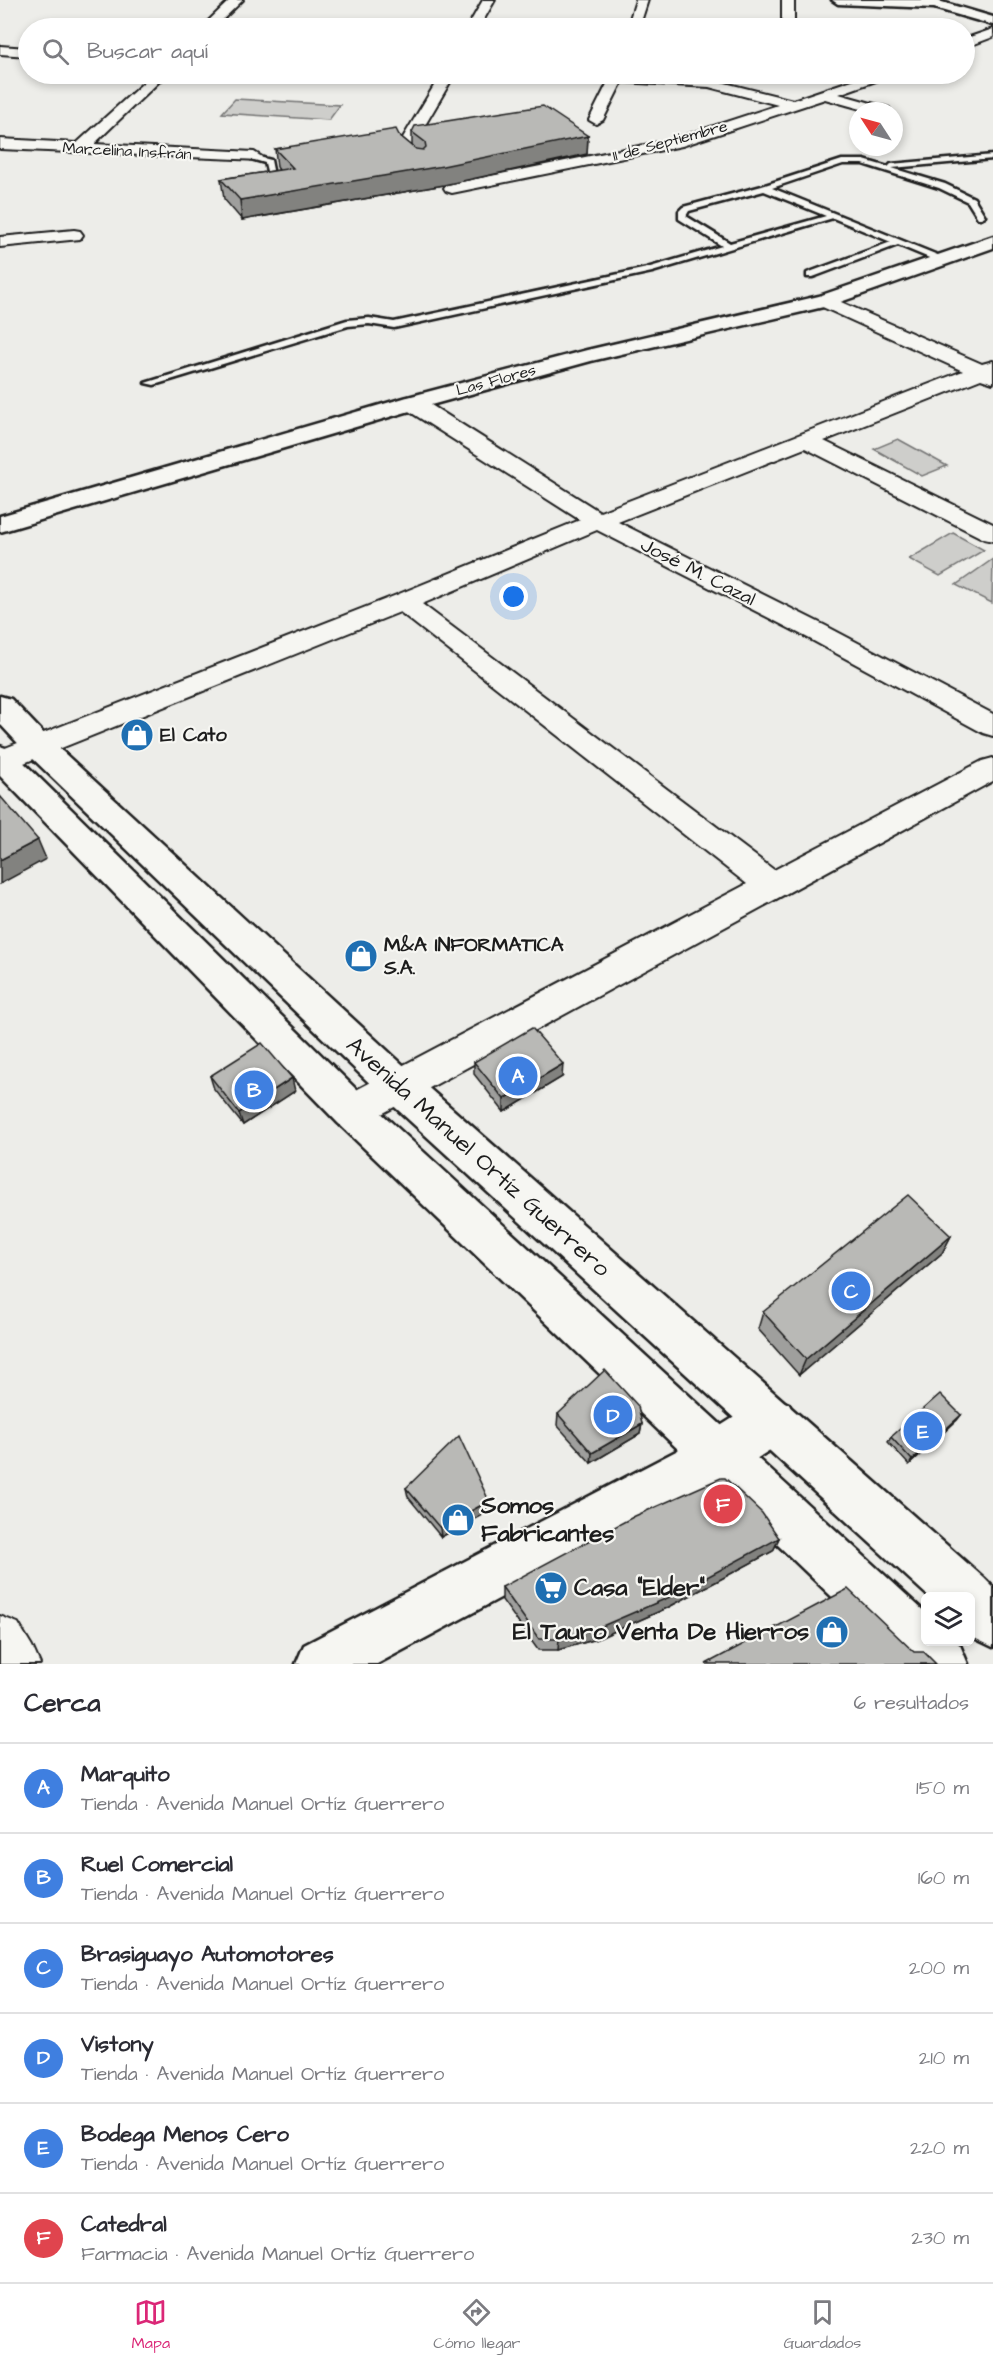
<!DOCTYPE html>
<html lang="es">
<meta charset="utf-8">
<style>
body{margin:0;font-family:"Architects Daughter",sans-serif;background:#f7f7f7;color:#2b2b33}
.controls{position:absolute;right:18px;bottom:18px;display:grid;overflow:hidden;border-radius:9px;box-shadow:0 3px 9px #0003}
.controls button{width:54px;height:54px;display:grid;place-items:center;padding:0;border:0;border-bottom:2px solid #e1e1e2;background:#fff;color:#2b2b33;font:30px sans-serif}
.compass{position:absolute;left:849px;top:102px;width:54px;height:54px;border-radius:50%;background:#fff;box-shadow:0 3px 9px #0003;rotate:306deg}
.you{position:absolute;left:514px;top:597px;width:21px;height:21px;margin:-15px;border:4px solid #fff;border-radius:50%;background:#1a73e8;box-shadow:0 0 0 9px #1a73e833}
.badge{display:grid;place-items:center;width:39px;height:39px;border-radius:50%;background:#db2777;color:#fff;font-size:20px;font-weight:700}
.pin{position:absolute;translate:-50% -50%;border:3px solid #fff;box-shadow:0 2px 6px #0006}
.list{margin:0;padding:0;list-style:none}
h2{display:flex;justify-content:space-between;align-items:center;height:78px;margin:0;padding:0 24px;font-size:26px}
h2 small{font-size:20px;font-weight:400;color:#7c7c81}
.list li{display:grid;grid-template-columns:39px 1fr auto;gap:18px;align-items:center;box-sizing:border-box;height:90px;padding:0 24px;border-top:2px solid #e1e1e2}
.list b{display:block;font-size:22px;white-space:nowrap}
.list p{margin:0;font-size:20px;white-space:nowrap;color:#7c7c81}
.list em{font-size:20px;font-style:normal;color:#7c7c81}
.icon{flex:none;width:33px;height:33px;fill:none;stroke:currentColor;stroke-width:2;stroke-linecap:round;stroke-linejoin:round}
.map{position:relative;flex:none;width:993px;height:1664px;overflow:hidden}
.search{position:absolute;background:#fff;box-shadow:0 3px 9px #0003;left:18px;right:18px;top:18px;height:66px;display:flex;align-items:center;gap:15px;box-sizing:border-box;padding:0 21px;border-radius:33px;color:#7c7c81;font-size:22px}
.sheet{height:618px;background:#fff}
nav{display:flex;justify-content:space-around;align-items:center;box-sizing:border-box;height:84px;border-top:2px solid #e1e1e2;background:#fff;font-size:16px;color:#7c7c81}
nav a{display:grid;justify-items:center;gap:3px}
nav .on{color:#db2777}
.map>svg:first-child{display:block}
.green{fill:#cececb;stroke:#757574;stroke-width:1.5}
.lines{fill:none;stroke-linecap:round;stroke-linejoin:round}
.lane-casing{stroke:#1c1c1c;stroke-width:5}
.street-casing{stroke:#1c1c1c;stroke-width:4}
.secondary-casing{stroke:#1c1c1c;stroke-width:5}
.primary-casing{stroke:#1c1c1c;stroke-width:5}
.lane{fill:#f6f6f2;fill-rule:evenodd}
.street{fill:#f6f6f2;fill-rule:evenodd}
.secondary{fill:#f6f6f2;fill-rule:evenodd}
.primary{fill:#f6f6f2;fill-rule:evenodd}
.wall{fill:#9f9f9d;stroke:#1c1c1c;stroke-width:1.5}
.shaded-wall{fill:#82827f;stroke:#1c1c1c;stroke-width:1.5}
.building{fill:#b9b9b6;stroke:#1c1c1c;stroke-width:1.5}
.labels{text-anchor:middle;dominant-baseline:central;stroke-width:4.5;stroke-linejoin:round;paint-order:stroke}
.far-street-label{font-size:16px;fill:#1c1c1c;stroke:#f6f6f2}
.street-label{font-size:20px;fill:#1c1c1c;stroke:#f6f6f2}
.poi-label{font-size:20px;font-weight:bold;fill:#1c1c1c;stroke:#f6f6f2;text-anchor:start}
.near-street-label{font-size:24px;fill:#1c1c1c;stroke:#f6f6f2}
.near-poi-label{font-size:24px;font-weight:bold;fill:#1c1c1c;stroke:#f6f6f2;text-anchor:start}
</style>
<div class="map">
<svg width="993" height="1664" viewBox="0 0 993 1664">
<rect width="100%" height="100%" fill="#edede9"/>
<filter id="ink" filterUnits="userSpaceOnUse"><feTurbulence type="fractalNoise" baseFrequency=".0167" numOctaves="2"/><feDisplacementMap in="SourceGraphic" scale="12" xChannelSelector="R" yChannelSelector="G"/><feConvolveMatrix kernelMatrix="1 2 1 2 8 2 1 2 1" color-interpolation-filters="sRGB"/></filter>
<g filter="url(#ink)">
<g class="green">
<path d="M235,99L340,105L329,120L222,113Z"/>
<path d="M898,439L947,466L922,476L874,449Z"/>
<path d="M953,533L984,550L940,576L909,559Z"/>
<path d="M993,559L992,603L956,585Z"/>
</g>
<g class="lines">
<g class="lane-casing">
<g id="lane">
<path d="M251,155L271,160L274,175H268L265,163L251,159Z"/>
<path d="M993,155V159L892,168L945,184L974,198L985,216L981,218H978L968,202L939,188L863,164H843L772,188L945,258V262H939L898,245L813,277H807V273L891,242L833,218L652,272L394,328L369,324L348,326L154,385L145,383L347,320L369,318L394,322L647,268L722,246L679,219V211L683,207L762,186L842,160H864L888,167L891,164ZM764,191L826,216L730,243L686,216L689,211Z"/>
</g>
</g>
<g class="street-casing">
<g id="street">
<path d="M230,0H243L214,28H201Z"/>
<path d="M483,0H495L479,28H467Z"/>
<path d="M636,0H648L639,28H627Z"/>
<rect x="782" y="0" width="12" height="28"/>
<path d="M993,29V37L964,48V39Z"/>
<path d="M0,46L28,48V56L0,54Z"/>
<path d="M153,74H167L94,144L254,152L262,157L260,160L0,149V139L77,143Z"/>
<path d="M441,74H455L411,149H401L398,146Z"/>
<path d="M502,74H626L692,77L709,79L793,100L870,74H889L887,77L839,94L889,108L891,111H868L825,99L682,146L452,193L446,191L444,188L446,185L674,139L778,105L709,87L622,82L603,120L596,124L589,120L608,82L509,78Z"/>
<path d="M74,230L80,231L83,235L80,239L0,247V237Z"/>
<path d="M825,295L982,364L993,361V383L981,379L824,441L993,524V541L984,539L805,448L618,522L826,626L993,714V736L983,733L808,638L597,530L422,604L774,870L982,761L993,758V781L365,1123L352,1128L339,1123L333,1111L339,1099L747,884L400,612L14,767L0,769V750L394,596L580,520L404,408L401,403L404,398L412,397L420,398L600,512L963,371L818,305L815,301L818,297Z"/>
<path d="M0,1616L18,1623L32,1646L40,1664H0Z"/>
</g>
</g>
<g class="secondary-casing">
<g id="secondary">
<path d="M832,0H935L993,17V25L934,8L838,4Z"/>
<path d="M993,236V248L832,305L591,361L420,408L0,532V516L404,398L587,350L819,296Z"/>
<path d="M772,1397L789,1404L796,1421L789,1438L737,1471L377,1664H296L304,1645L703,1437L755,1404Z"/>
</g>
</g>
<g class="primary-casing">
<g id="primary">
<path d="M0,696L11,699L50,740L414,1075L984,1578L993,1587V1647L970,1636V1596H928L386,1099L28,754L0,724Z"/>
<path d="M0,746L11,750L366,1099L926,1613V1642H956L960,1645L968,1664H902L338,1123L0,776Z"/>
</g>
</g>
<use href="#lane" class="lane"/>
<use href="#street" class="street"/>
<use href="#secondary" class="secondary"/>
<use href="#primary" class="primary"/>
</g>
<g class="wall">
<path d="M412,132L588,136L587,154L444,185L242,220L224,199L221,179L279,170L277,167L275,149L399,135L412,146Z"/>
<path d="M474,1062L562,1077L504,1112L474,1074Z"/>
<path d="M210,1076L295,1091L243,1125L214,1089Z"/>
<path d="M951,1236L942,1253L799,1375L758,1329L763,1312Z"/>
<path d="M558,1414L642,1424L640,1434L591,1463L557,1425Z"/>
<path d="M961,1415L957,1420L909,1465L888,1442L891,1437Z"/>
<path d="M406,1488L489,1511L441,1537L408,1497Z"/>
<path d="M779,1538L773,1551L667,1608L597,1639L558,1650H538L502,1600V1587Z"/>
</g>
<g class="shaded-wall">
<path d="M588,136L587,154L444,185L242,220L240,200Z"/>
<path d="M38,840L46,859L0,884V860Z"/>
<path d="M563,1064L562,1077L504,1112V1099Z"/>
<path d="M292,1078L295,1091L243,1125L239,1113Z"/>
<path d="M951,1236L942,1253L799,1375L806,1359Z"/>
<path d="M961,1415L957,1420L909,1465L912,1460Z"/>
<path d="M642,1424L640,1434L591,1463L592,1453Z"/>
<path d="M489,1501V1511L441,1537L440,1528Z"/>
<path d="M779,1538L773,1551L667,1608L597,1639L558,1650L559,1639Z"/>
</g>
<g class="building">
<path d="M543,106L588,136L443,166L240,200L221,179L293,168L275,149L396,129L399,135L416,149L423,150L426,147L425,142L412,132L415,126Z"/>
<path d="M0,796L38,840L0,860Z"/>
<path d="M532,1028L563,1064L504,1099L474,1062Z"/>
<path d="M262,1043L292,1078L239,1113L210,1076Z"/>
<path d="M908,1195L951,1236L806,1359L763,1312Z"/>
<path d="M605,1370L638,1406L642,1424L592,1453L558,1414Z"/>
<path d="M940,1394L961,1415L912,1460L891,1437Z"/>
<path d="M459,1436L489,1501L440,1528L406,1488Z"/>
<path d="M721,1478H725L762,1513L779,1538L672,1596L600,1627L559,1639H539L502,1587L635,1516Z"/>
<path d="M848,1589L914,1652H924L936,1664H706Z"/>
</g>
</g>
<defs>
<g id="shop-disc" transform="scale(1.725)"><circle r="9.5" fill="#1f6fb2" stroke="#f6f6f2"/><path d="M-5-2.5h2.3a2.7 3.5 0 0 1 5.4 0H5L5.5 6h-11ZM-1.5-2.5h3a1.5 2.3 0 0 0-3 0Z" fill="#fff"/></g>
<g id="supermarket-disc" transform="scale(1.725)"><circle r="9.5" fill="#1f6fb2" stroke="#f6f6f2"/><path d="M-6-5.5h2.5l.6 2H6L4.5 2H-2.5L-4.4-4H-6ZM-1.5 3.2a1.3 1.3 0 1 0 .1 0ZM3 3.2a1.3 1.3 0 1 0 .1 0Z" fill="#fff"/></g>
</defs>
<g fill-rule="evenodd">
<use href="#shop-disc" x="137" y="735"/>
<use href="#shop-disc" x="361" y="956"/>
<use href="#shop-disc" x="458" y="1520"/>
<use href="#supermarket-disc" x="551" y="1588"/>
<use href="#shop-disc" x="832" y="1632"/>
</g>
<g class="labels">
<g class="far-street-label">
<text transform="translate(670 141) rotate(-15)">11 de Septiembre</text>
<text transform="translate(127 151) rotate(3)">Marcelina Insfrán</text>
<text transform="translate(496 380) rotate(-15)">Las Flores</text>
</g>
<g class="street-label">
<text transform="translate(698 572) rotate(27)">José M. Cazal</text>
</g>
<g class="poi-label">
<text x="160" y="735">El Cato</text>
<text x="384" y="945">M&amp;A INFORMATICA<tspan x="384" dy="23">S.A.</tspan></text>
</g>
<g class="near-street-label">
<text transform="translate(478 1157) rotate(42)">Avenida Manuel Ortíz Guerrero</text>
</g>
<g class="near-poi-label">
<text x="481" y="1506">Somos<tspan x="481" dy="28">Fabricantes</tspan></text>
<text x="574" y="1588">Casa "Elder"</text>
<text x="809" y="1632" text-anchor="end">El Tauro Venta De Hierros</text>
</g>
</g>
</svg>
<div class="controls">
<button><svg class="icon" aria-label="layers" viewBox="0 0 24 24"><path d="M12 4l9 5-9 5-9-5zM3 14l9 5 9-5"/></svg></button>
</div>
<svg class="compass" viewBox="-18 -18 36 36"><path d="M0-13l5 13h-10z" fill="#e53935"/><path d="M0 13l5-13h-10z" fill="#7c7c81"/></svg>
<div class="you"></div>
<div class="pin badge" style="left:518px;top:1076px;background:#3f7fe0">A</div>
<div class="pin badge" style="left:254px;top:1090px;background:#3f7fe0">B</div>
<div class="pin badge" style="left:851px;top:1291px;background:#3f7fe0">C</div>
<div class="pin badge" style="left:613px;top:1415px;background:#3f7fe0">D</div>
<div class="pin badge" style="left:923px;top:1431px;background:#3f7fe0">E</div>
<div class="pin badge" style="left:723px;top:1504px;background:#e0444e">F</div>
<div class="search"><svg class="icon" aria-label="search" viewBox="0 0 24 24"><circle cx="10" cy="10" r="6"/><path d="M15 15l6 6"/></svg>Buscar aquí</div>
</div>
<section class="sheet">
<h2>Cerca<small>6 resultados</small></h2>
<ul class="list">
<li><span class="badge" style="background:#3f7fe0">A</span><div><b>Marquito</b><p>Tienda · Avenida Manuel Ortíz Guerrero</p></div><em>150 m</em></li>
<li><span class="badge" style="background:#3f7fe0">B</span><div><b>Ruel Comercial</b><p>Tienda · Avenida Manuel Ortíz Guerrero</p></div><em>160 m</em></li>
<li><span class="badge" style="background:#3f7fe0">C</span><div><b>Brasiguayo Automotores</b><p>Tienda · Avenida Manuel Ortíz Guerrero</p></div><em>200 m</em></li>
<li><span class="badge" style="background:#3f7fe0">D</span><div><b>Vistony</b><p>Tienda · Avenida Manuel Ortíz Guerrero</p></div><em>210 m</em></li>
<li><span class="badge" style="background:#3f7fe0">E</span><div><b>Bodega Menos Cero</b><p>Tienda · Avenida Manuel Ortíz Guerrero</p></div><em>220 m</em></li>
<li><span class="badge" style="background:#e0444e">F</span><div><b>Catedral</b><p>Farmacia · Avenida Manuel Ortíz Guerrero</p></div><em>230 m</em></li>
</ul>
</section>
<nav>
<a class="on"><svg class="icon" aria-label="map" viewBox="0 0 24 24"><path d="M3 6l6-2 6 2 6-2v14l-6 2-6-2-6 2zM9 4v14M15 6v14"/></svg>Mapa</a>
<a><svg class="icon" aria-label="directions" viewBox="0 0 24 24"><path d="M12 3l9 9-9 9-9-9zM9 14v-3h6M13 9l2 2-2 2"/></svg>Cómo llegar</a>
<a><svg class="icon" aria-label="saved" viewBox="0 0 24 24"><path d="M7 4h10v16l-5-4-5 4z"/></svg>Guardados</a>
</nav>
